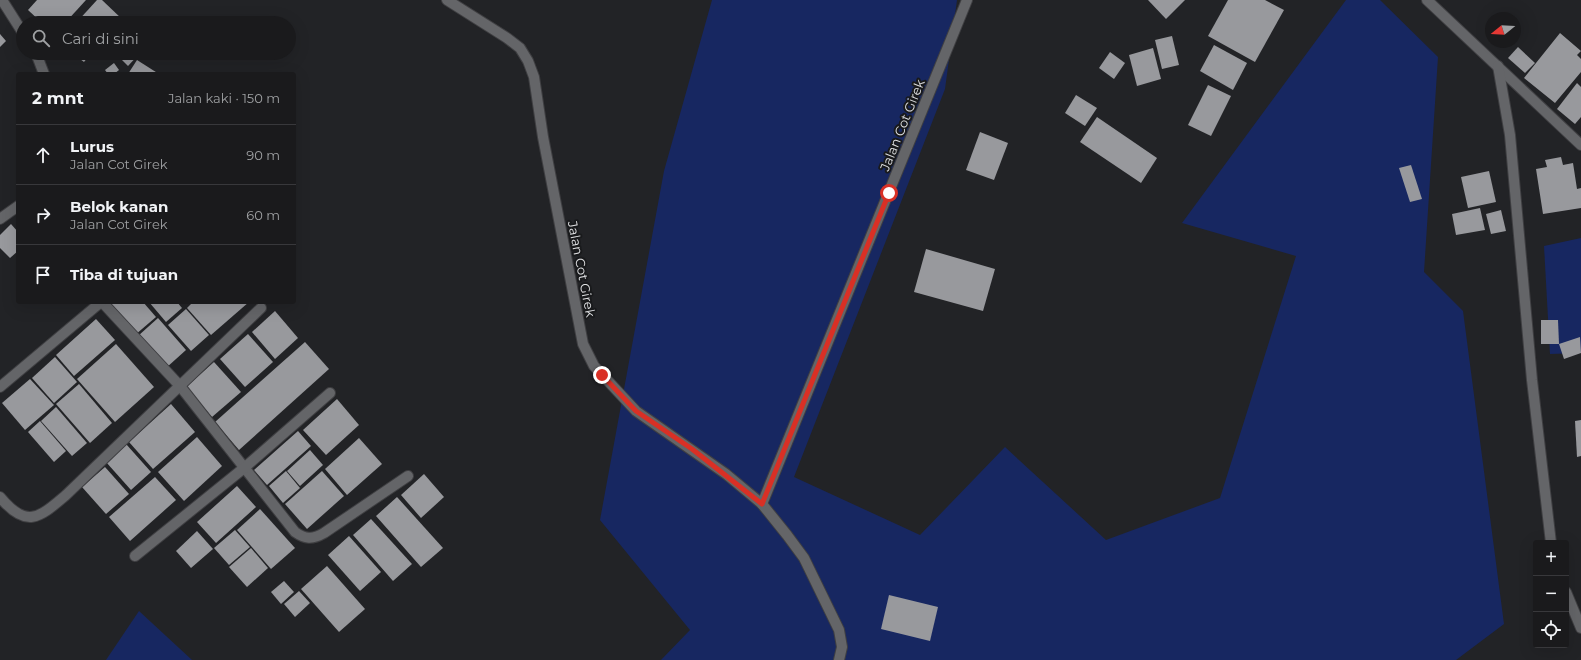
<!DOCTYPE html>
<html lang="id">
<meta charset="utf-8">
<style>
body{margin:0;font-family:Montserrat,sans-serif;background:#272729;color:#f1f3f6}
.controls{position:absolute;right:12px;bottom:12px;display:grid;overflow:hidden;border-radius:4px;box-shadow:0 4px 16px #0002}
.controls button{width:36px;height:36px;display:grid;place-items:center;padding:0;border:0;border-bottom:1px solid #38383b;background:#1a1a1c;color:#f1f3f6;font:20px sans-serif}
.compass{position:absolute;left:1485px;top:12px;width:36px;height:36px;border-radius:50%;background:#1a1a1c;box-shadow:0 4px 16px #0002;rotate:252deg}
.stop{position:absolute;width:12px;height:12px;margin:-9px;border:3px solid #d93025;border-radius:50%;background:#fff}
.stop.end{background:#d93025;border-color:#fff;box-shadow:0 1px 4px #0008}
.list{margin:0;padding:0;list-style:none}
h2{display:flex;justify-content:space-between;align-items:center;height:52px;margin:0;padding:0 16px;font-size:17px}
h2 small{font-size:13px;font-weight:400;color:#9fa1a3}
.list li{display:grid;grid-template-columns:26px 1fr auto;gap:12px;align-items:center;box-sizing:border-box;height:60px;padding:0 16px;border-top:1px solid #38383b}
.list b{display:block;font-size:15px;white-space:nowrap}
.list p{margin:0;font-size:13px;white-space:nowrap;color:#9fa1a3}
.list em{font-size:13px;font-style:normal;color:#9fa1a3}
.icon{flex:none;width:22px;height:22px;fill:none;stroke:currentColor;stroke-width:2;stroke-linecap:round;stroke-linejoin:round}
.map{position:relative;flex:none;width:1581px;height:660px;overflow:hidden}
.search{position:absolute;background:#1a1a1c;box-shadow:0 4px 16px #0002;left:16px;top:16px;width:280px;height:44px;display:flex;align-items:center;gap:10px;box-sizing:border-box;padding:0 14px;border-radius:22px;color:#9fa1a3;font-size:15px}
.panel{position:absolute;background:#1a1a1c;box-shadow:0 4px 16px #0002;left:16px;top:72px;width:280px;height:232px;border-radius:4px}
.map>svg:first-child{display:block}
.green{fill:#172761}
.building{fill:#98999d}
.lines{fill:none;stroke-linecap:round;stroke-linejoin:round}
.street-casing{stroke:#3f3f42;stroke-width:12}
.street{stroke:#646568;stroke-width:10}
.route{stroke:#d93025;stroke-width:5}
.labels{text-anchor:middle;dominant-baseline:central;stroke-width:4;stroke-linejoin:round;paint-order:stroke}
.street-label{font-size:13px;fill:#e0e1e3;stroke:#191a1c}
</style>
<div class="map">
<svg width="1581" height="660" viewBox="0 0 1581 660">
<rect width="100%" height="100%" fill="#222326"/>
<g class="green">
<path d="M712,0H957L945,89L794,477L920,535L1005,447L1106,540L1220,498L1296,256L1182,223L1346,0H1380L1438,57L1424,272L1463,311L1504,624L1456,660H661L690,630L600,520L664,171Z"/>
<path d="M1581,238V353L1550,354L1544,246Z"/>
<path d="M139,611L192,660H106Z"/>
</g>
<g class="building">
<path d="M37,0H86L65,23H42L28,10Z"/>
<path d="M97,0H102L123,20L120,23H76Z"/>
<path d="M1148,0H1185L1166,19Z"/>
<path d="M1228,0H1265L1284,10L1255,62L1208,36Z"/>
<path d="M1560,33L1581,51L1577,55L1581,59V72L1555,103L1524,78Z"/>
<path d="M0,34L6,41L0,47Z"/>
<path d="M1172,36L1179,65L1162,69L1155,40Z"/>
<path d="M1214,45L1247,63L1233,90L1200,71Z"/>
<path d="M1518,47L1535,63L1525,73L1508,58Z"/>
<path d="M1153,48L1161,79L1137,86L1129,55Z"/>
<path d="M1110,52L1125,63L1114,79L1099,68Z"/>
<path d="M72,53H91L84,62Z"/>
<path d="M115,53H140L128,66Z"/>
<path d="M137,60L159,74H128Z"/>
<path d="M114,63L119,70L114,74H108L105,70Z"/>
<path d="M1577,83L1581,87V117L1575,124L1557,109Z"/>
<path d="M1208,85L1231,96L1211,136L1188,125Z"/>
<path d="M1076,95L1097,108L1085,126L1065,113Z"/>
<path d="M1097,117L1157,158L1141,183L1080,142Z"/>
<path d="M980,132L1008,143L994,180L966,170Z"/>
<path d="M1561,157L1563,165L1573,163L1577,189L1581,188V208L1543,214L1536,169L1547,167L1545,160Z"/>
<path d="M1411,165L1422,199L1410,202L1399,168Z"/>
<path d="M1489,171L1496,202L1468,208L1461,177Z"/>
<path d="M1480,208L1485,230L1456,235L1452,214Z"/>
<path d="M1501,210L1506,231L1491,234L1486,214Z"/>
<path d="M11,224L18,232V251L10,258L0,248V235Z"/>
<path d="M926,249L995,269L983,311L914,292Z"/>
<path d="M111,302H143L156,317L135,335L108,305Z"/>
<path d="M149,302H177L182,308L166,322Z"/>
<path d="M193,302H249L211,335L187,308Z"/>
<path d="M186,309L209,335L191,351L168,325Z"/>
<path d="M275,311L298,338L275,359L252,332Z"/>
<path d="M158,318L186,350L166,368L138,336Z"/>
<path d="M96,319L115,340L74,376L56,355Z"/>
<path d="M1541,320H1558L1559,344H1541Z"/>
<path d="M248,334L273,362L245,387L220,359Z"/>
<path d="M1580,337L1581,353L1564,359L1559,344Z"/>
<path d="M305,342L329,369L239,450L215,422Z"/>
<path d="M116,344L154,387L115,422L77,379Z"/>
<path d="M55,357L77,382L54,403L32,378Z"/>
<path d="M214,362L241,392L212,417L186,387Z"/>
<path d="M30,379L54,405L25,430L2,403Z"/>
<path d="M79,384L112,423L90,443L56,404Z"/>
<path d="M337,399L359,425L326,455L303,430Z"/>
<path d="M171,404L195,432L153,469L129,442Z"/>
<path d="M56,407L87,443L72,456L41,421Z"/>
<path d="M1581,420V456L1577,457L1575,421Z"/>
<path d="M40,421L66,451L54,462L28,432Z"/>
<path d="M298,431L311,446L267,485L254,470Z"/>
<path d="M197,437L222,466L184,501L158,472Z"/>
<path d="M359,438L382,464L347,495L325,469Z"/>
<path d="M126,444L151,472L131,490L106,462Z"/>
<path d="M310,450L323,465L300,486L287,471Z"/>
<path d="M105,467L129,494L106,514L82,487Z"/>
<path d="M286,471L300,488L283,503L269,486Z"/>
<path d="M322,471L344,496L307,529L285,504Z"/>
<path d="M424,474L444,497L421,518L401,495Z"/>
<path d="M155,477L176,500L130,541L109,517Z"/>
<path d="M237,486L256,507L216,543L197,522Z"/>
<path d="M397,497L443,548L421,567L376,516Z"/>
<path d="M260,509L295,548L271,569L237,530Z"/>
<path d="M371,519L412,564L393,581L353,535Z"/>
<path d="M235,530L250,547L229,565L214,548Z"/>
<path d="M197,531L213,549L191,568L176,551Z"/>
<path d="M349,536L381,572L360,591L328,555Z"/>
<path d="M251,548L268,568L247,587L229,567Z"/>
<path d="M327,566L365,609L339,632L301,589Z"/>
<path d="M284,581L294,592L281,604L271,592Z"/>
<path d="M299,591L310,603L295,617L284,604Z"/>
<path d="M889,595L938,607L930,641L881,629Z"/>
</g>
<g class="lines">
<g class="street-casing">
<g id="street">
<path d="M2,0L23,33"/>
<path d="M447,0L507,38L520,48L528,61L534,77L543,137L583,344L594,366L636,411L726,474L762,504L787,535L804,558L839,630L842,647L839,660"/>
<path d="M1427,0L1581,145"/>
<path d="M36,53L44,74"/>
<path d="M1498,66L1510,135L1532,380L1551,543"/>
<path d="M0,219L18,206"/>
<path d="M102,302L180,386L295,532C305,539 312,540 324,533L408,476"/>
<path d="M0,387L101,302"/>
<path d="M0,497C27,530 40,517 66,495L261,308"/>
<path d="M762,504L967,0"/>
<path d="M135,556L244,468L330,393"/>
<path d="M1566,592L1581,628"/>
</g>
</g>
<use href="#street" class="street"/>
</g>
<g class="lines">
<path class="route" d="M602,375L636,411L692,449L762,504L889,193"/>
</g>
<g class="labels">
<g class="street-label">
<text transform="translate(902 125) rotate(-68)">Jalan Cot Girek</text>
<text transform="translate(582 269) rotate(79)">Jalan Cot Girek</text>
</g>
</g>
</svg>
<div class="controls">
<button>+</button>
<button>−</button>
<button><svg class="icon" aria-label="locate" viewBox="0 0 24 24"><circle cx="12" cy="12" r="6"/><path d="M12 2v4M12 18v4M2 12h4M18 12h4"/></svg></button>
</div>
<svg class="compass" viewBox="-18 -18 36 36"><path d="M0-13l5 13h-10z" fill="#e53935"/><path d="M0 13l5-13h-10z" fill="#9fa1a3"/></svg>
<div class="stop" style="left:889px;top:193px"></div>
<div class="stop end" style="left:602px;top:375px"></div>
<div class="search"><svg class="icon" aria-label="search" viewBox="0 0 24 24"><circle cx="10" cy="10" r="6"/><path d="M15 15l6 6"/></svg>Cari di sini</div>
<section class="panel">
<h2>2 mnt<small>Jalan kaki · 150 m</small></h2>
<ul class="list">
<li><svg class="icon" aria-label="ahead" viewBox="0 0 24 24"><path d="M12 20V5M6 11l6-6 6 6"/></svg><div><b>Lurus</b><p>Jalan Cot Girek</p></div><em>90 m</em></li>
<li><svg class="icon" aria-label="right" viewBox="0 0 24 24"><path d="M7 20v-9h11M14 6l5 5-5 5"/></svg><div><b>Belok kanan</b><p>Jalan Cot Girek</p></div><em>60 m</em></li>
<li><svg class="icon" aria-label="arrive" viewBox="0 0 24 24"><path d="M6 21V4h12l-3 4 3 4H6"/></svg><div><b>Tiba di tujuan</b></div></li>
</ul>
</section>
</div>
